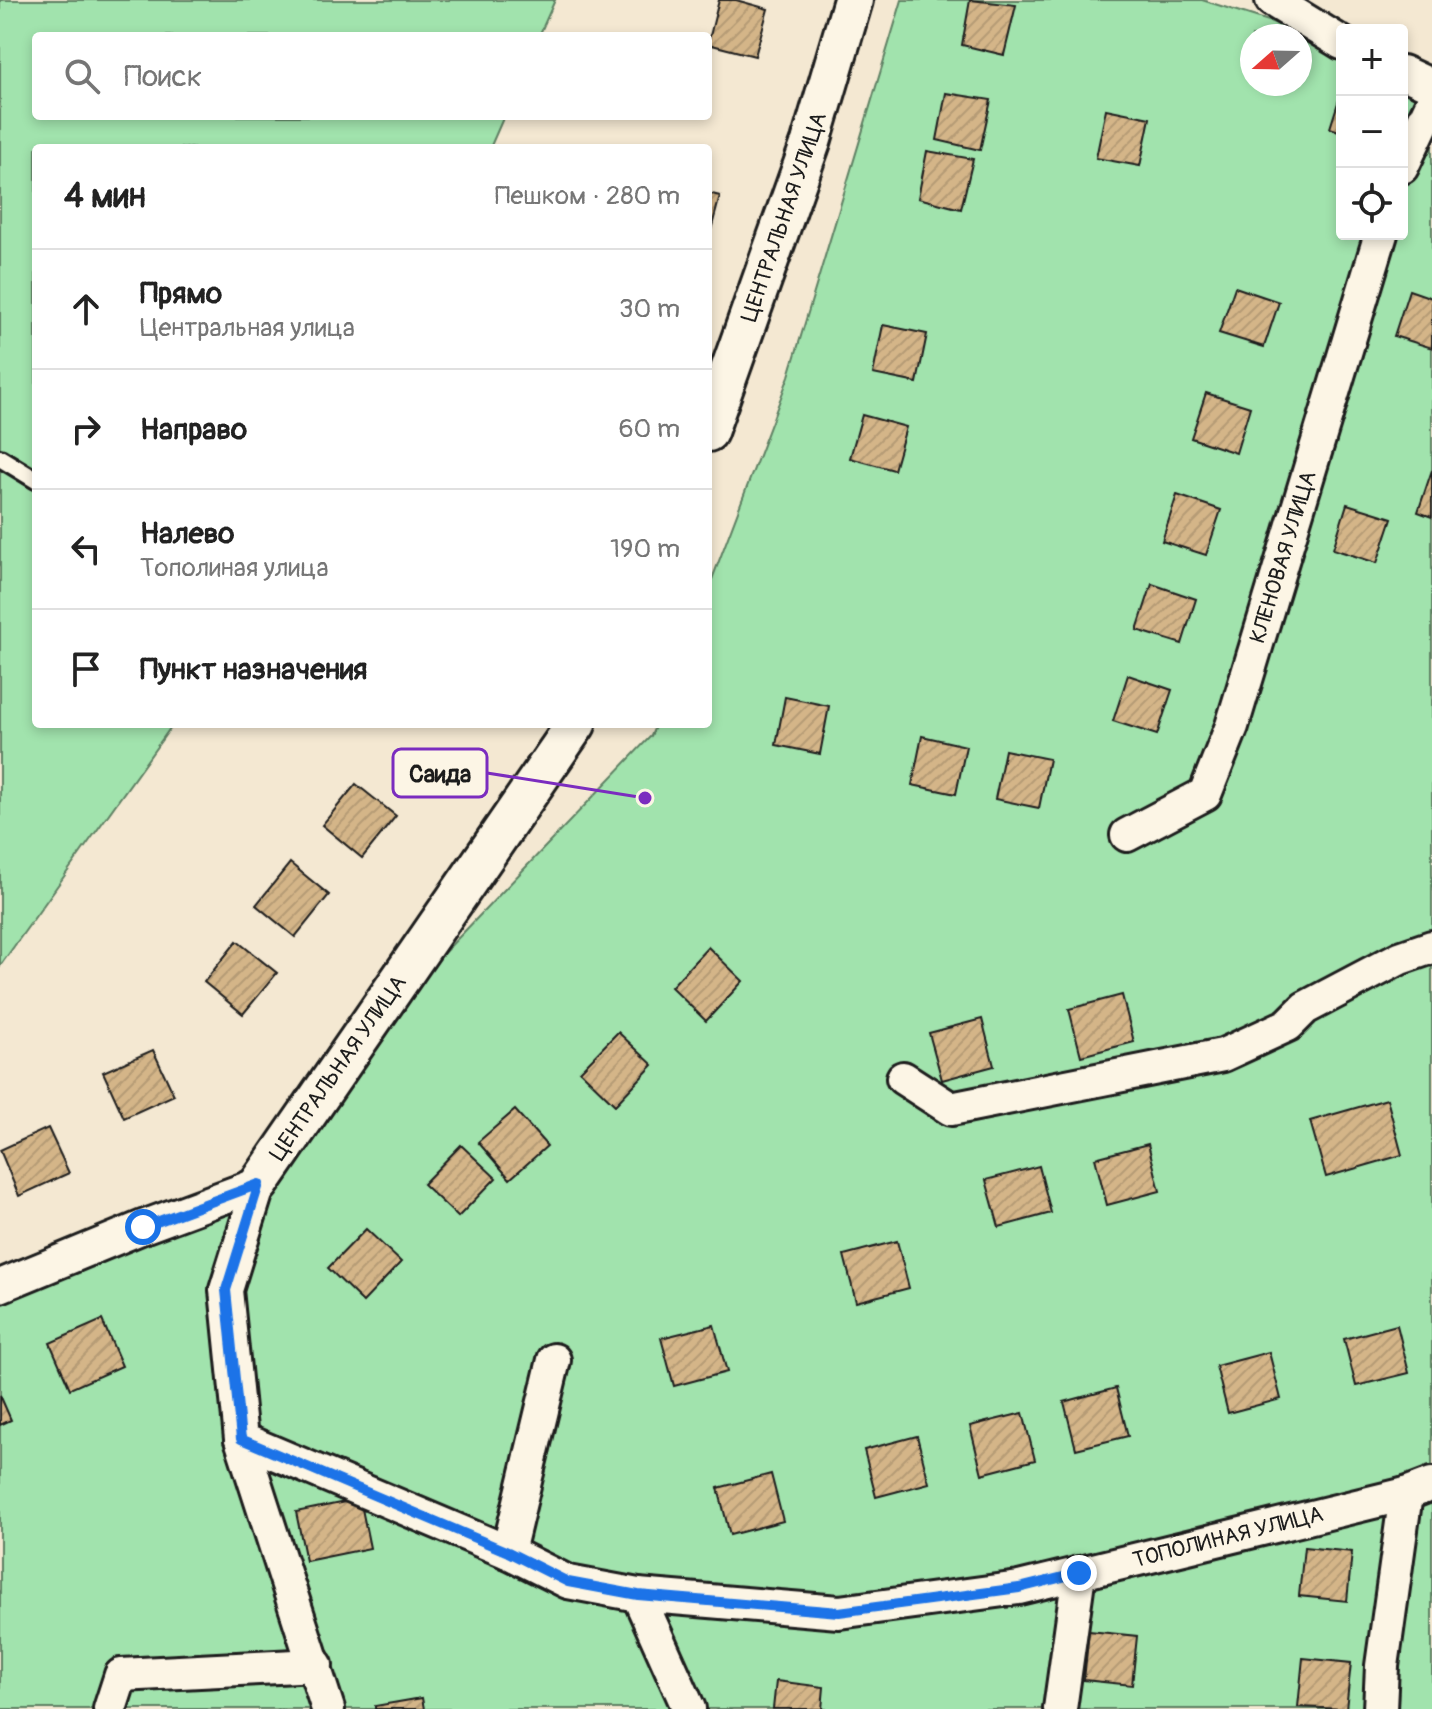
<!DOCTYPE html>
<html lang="ru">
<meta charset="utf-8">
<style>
body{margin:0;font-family:Pangolin,sans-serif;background:#f2f2f2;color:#222}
.controls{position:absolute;right:24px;top:24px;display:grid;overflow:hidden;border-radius:8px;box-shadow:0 4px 12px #0003}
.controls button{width:72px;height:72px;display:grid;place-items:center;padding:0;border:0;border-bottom:2px solid #e0e0e0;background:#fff;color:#222;font:40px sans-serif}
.compass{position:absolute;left:1240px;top:24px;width:72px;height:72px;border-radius:50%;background:#fff;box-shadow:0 4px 12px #0003;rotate:250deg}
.stop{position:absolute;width:24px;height:24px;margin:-18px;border:6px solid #1a73e8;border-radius:50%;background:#fff}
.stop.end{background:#1a73e8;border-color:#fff;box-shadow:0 2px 8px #0008}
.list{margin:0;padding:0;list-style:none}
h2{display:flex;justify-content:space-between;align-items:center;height:104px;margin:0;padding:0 32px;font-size:34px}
h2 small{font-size:26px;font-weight:400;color:#767676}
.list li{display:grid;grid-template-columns:52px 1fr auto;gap:24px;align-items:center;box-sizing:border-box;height:120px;padding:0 32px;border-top:2px solid #e0e0e0}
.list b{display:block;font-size:30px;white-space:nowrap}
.list p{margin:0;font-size:26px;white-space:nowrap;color:#767676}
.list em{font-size:26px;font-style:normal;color:#767676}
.icon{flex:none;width:44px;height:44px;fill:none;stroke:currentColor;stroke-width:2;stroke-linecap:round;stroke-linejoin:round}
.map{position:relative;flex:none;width:1432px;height:1709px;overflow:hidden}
.search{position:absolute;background:#fff;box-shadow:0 4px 12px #0003;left:32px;top:32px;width:680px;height:88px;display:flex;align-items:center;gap:20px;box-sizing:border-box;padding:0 28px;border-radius:8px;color:#767676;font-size:30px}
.panel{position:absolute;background:#fff;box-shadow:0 4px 12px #0003;left:32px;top:144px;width:680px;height:584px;border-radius:8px}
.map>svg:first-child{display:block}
.garden{fill:#a1e3ad;stroke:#5e8064;stroke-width:2;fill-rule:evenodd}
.building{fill:url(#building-hatch);stroke:#1c1c1c;stroke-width:2}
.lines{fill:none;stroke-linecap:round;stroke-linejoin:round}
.service-casing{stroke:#1c1c1c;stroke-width:22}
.minor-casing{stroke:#1c1c1c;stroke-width:38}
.tertiary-casing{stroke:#1c1c1c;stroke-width:44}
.service{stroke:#fcf5e5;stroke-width:16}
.minor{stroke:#fcf5e5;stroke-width:32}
.tertiary{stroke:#fcf5e5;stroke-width:38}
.route{stroke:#1a73e8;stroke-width:10}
.labels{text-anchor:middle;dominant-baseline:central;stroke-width:8;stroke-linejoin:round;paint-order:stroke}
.street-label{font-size:22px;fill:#1c1c1c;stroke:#fcf5e5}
.leader{fill:none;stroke:#7b2cbf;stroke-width:3}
.callout-dot{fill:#7b2cbf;stroke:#fcf5e5;stroke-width:3}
.callout{fill:#fcf5e5;stroke:#7b2cbf;stroke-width:3}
.callout-label{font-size:24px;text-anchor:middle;font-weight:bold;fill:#1c1c1c}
</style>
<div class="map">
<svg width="1432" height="1709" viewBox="0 0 1432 1709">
<defs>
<pattern id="building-hatch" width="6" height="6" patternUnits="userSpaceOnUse" patternTransform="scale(2)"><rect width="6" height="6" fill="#d4b588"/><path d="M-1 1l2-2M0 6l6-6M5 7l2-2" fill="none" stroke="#b59b75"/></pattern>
</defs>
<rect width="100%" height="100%" fill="#f4e8d2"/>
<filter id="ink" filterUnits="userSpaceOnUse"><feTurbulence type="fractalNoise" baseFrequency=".0125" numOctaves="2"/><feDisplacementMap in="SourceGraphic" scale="16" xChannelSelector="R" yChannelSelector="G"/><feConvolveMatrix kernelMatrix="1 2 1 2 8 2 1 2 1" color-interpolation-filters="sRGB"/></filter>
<g filter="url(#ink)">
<g class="garden">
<path d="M0,0H555L539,36H36V116H504L490,148H36V724H173L0,966Z"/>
<path d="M902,0H1202L1272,22L1342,52V234H1402V77L1432,88V1709H0V1286L259,1184L440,957L651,736L656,724H708V590L789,376ZM1252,36H1300V84H1252Z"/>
</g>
<g class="building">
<path d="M719,0H736L768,9L755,56L708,44Z"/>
<path d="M970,0L1016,5L1004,55L962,45Z"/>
<path d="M1342,90V132L1330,128Z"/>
<path d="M946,93L991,100L980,150L937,140Z"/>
<path d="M1106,109L1150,118L1140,166L1096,158Z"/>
<path d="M927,151L973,159L961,209L918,198Z"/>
<path d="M708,193L720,196L708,241Z"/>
<path d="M1235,287L1279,302L1264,347L1219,333Z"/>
<path d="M1409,290L1432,298V348L1394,336Z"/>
<path d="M883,325L927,334L917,383L873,374Z"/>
<path d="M1206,393L1250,407L1236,453L1191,438Z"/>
<path d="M862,415L906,427L894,470L850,458Z"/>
<path d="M1432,470V517L1418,512Z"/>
<path d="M1177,495L1221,510L1206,555L1162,541Z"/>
<path d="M1347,504L1392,518L1377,563L1333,549Z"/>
<path d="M1152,584L1196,599L1182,644L1137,630Z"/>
<path d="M1128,675L1172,690L1157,735L1113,721Z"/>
<path d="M785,697L829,706L820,754L776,745Z"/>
<path d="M922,736L966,746L956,794L912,785Z"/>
<path d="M1005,750L1049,759L1039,808L995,799Z"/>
<path d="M356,784L396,816L362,858L322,825Z"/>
<path d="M290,863L329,895L295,937L256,905Z"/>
<path d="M237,941L277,973L243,1014L204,982Z"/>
<path d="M708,947L743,981L706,1021L671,987Z"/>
<path d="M1122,995L1134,1042L1081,1056L1069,1009Z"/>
<path d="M982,1019L994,1066L942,1080L929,1033Z"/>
<path d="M618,1032L653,1065L615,1105L580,1071Z"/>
<path d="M153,1050L174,1095L124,1118L103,1072Z"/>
<path d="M1387,1099L1402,1155L1326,1177L1310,1121Z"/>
<path d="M515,1110L547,1146L510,1179L478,1142Z"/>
<path d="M48,1128L69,1173L19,1196L0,1150Z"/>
<path d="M1148,1144L1160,1191L1107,1205L1095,1158Z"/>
<path d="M461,1145L496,1178L458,1217L423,1184Z"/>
<path d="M1039,1166L1051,1213L999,1227L986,1180Z"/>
<path d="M366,1229L401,1262L363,1302L328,1268Z"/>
<path d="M897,1241L909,1288L856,1302L844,1255Z"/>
<path d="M102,1320L122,1366L70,1389L50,1343Z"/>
<path d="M714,1325L727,1372L674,1386L661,1338Z"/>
<path d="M1397,1325L1409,1373L1356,1386L1344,1339Z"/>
<path d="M1269,1352L1281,1399L1228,1413L1216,1366Z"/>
<path d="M1116,1388L1128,1436L1076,1449L1064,1402Z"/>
<path d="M0,1395L11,1420L0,1425Z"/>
<path d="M1023,1413L1035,1460L982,1474L970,1426Z"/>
<path d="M917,1436L929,1483L876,1497L864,1450Z"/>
<path d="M771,1474L783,1521L730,1535L718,1488Z"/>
<path d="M360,1499L370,1548L306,1561L296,1512Z"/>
<path d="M1304,1547L1352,1552L1347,1601L1299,1596Z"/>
<path d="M1089,1631L1137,1636L1132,1685L1084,1680Z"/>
<path d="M1303,1658L1351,1663L1346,1709L1298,1707Z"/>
<path d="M776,1681L824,1687L822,1709H773Z"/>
<path d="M422,1698L424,1709H375V1706Z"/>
</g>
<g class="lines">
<g class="service-casing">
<path id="service" d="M0,458L36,480"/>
</g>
<g class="minor-casing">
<g id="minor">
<path d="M1272,0L1342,43"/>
<path d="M1402,72L1432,86"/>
<path d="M1402,167L1432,103"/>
<path d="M1127,835L1205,794L1232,726L1381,234"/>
<path d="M903,1078L951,1109L1223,1055L1288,1025L1305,1008L1360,979L1400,958L1432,947"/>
<path d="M259,1184L226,1290L241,1439L328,1709"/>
<path d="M0,1286L143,1227L259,1184"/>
<path d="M241,1439L508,1552L568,1582L638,1595L839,1612L1019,1588L1406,1494L1432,1484"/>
<path d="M508,1552L554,1360"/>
<path d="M638,1595L689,1709"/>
<path d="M110,1709L121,1675L316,1665"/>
<path d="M1060,1709L1079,1573"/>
<path d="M1380,1709L1382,1666L1406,1494"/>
</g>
</g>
<g class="tertiary-casing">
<g id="tertiary">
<path d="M708,432L811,142L853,0"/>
<path d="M259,1184L576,724"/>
</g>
</g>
<use href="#service" class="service"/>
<use href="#minor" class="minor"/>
<use href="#tertiary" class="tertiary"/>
</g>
</g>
<g class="lines" filter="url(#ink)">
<path class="route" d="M143,1227L259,1184L226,1290L241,1439L508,1552L568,1582L638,1595L839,1612L1019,1588L1079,1573"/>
</g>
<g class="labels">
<g class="street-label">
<text transform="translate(784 217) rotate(-71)">ЦЕНТРАЛЬНАЯ УЛИЦА</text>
<text transform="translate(1283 557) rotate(-73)">КЛЕНОВАЯ УЛИЦА</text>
<text transform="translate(338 1068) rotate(-55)">ЦЕНТРАЛЬНАЯ УЛИЦА</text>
<text transform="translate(1228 1537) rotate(-14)">ТОПОЛИНАЯ УЛИЦА</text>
</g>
</g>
<path class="leader" d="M645 798L487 773"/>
<circle class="callout-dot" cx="645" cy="798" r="8"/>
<rect class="callout" x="393" y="749" width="94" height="48" rx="8"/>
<g class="callout-label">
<text x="440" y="782">Саида</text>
</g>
</svg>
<div class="controls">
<button>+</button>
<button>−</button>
<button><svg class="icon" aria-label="locate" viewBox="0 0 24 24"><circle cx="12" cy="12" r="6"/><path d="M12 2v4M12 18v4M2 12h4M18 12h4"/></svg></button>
</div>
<svg class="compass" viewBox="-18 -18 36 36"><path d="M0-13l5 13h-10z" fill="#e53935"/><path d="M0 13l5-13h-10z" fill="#767676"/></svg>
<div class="stop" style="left:143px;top:1227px"></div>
<div class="stop end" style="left:1079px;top:1573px"></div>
<div class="search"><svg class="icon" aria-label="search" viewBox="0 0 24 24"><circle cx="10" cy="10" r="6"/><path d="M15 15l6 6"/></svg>Поиск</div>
<section class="panel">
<h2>4 мин<small>Пешком · 280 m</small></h2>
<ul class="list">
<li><svg class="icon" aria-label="ahead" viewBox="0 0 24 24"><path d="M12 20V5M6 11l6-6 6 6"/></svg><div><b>Прямо</b><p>Центральная улица</p></div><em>30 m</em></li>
<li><svg class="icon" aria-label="right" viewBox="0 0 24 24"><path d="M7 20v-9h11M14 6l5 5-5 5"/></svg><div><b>Направо</b></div><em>60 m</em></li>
<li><svg class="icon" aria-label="left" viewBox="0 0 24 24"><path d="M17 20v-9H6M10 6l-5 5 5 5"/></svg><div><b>Налево</b><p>Тополиная улица</p></div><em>190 m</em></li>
<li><svg class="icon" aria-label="arrive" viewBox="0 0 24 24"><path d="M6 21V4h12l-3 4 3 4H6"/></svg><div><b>Пункт назначения</b></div></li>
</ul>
</section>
</div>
